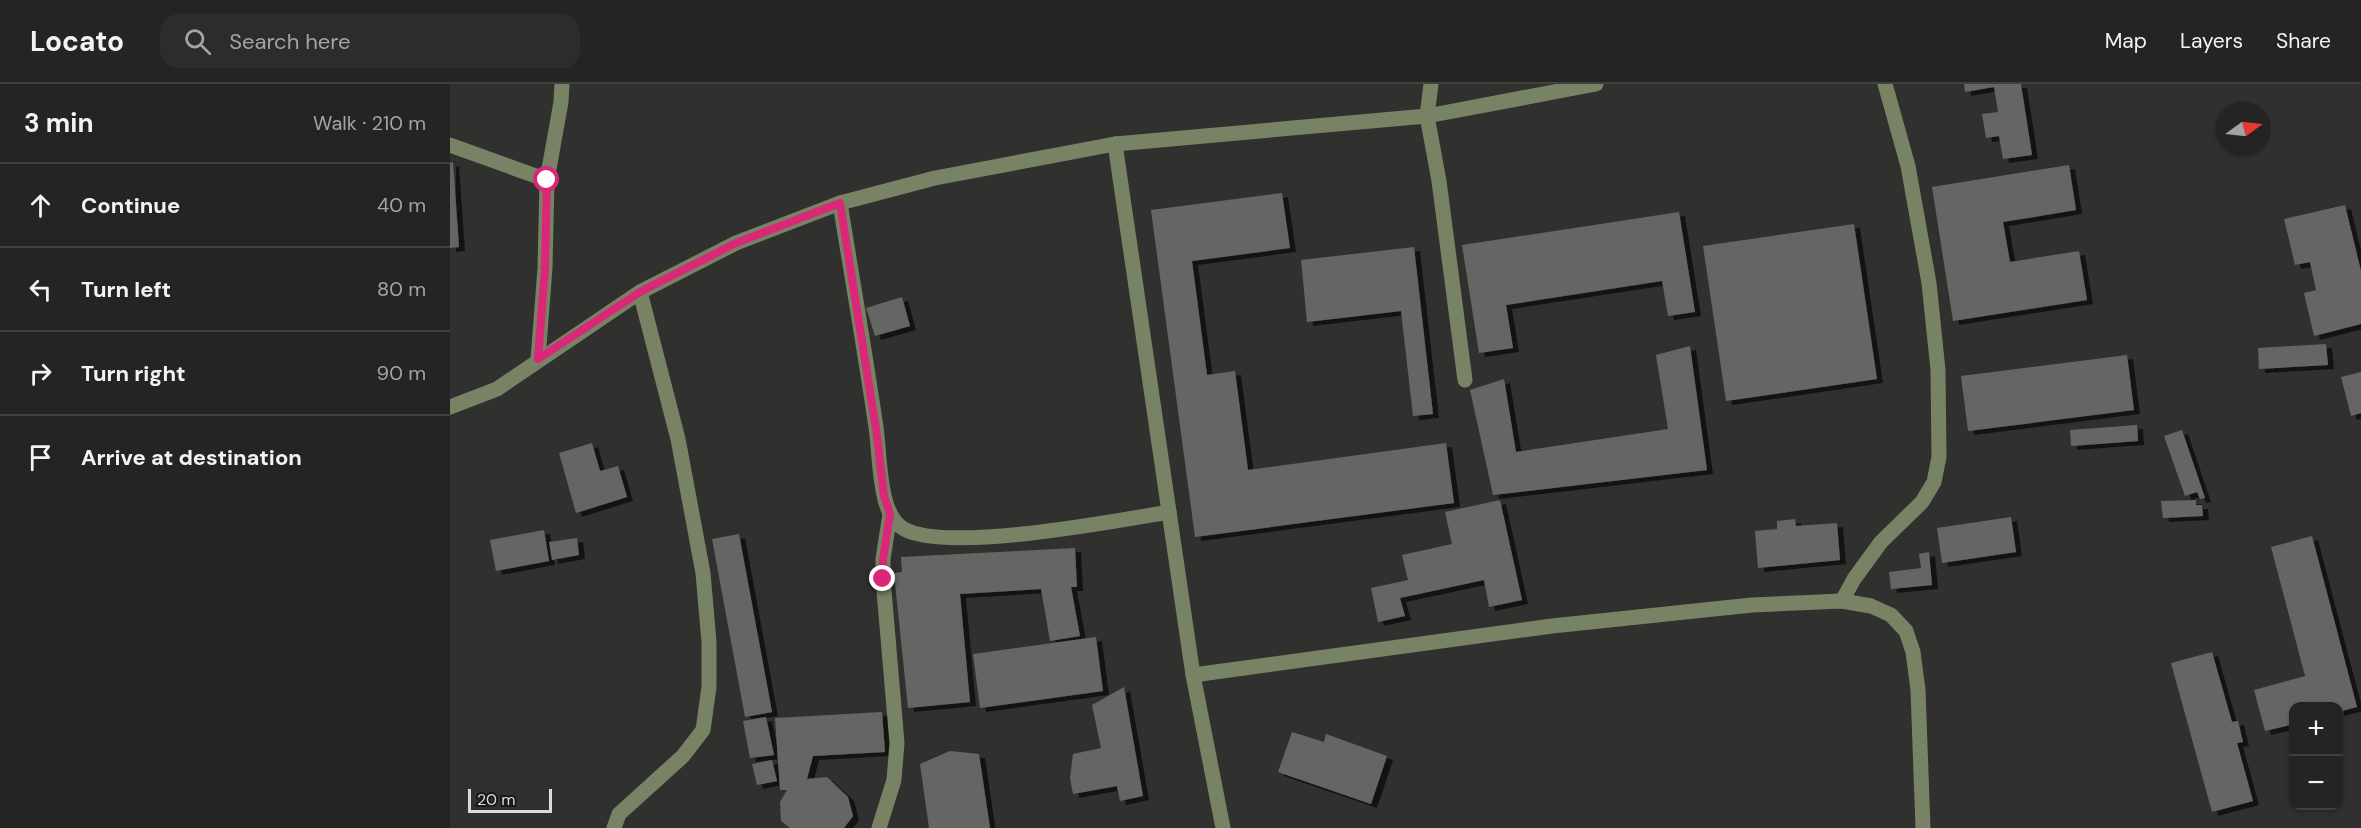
<!DOCTYPE html>
<meta charset="utf-8">
<style>
body{margin:0;font-family:"DM Sans",sans-serif;background:#2c2d2a;color:#f1f3f6}
.controls{position:absolute;right:18px;bottom:18px;display:grid;overflow:hidden;border-radius:12px;box-shadow:0 2px 4px #0004}
.controls button{width:54px;height:54px;display:grid;place-items:center;padding:0;border:0;border-bottom:2px solid #414240;background:#242522;color:#f1f3f6;font:30px sans-serif}
.compass{position:absolute;left:1767px;top:18px;width:54px;height:54px;border-radius:50%;background:#242522;box-shadow:0 2px 4px #0004;rotate:75deg}
.scale{position:absolute;left:18px;bottom:15px;width:84px;box-sizing:border-box;padding-left:6px;border:3px solid #dcdcda;border-top:0;font-size:16px;line-height:21px;white-space:nowrap;color:#dcdcda;-webkit-text-stroke:4px #181917;paint-order:stroke}
.stop{position:absolute;width:18px;height:18px;margin:-14px;border:4px solid #db2777;border-radius:50%;background:#fff}
.stop.end{background:#db2777;border-color:#fff;box-shadow:0 2px 6px #0008}
.list{margin:0;padding:0;list-style:none}
h2{display:flex;justify-content:space-between;align-items:center;height:78px;margin:0;padding:0 24px;font-size:26px}
h2 small{font-size:20px;font-weight:400;color:#a3a5a5}
.list li{display:grid;grid-template-columns:39px 1fr auto;gap:18px;align-items:center;box-sizing:border-box;height:84px;padding:0 24px;border-top:2px solid #414240}
.list b{display:block;font-size:22px;white-space:nowrap}
.list em{font-size:20px;font-style:normal;color:#a3a5a5}
.icon{flex:none;width:33px;height:33px;fill:none;stroke:currentColor;stroke-width:2;stroke-linecap:round;stroke-linejoin:round}
.map{position:relative;flex:none;width:1911px;height:744px;overflow:hidden}
header{display:flex;align-items:center;gap:36px;box-sizing:border-box;height:84px;padding:0 30px;background:#242522;border-bottom:2px solid #414240}
header strong{font-size:28px}
nav{display:flex;gap:33px;margin-inline-start:auto;font-size:21px}
.search{width:420px;height:54px;background:#2c2d2a;display:flex;align-items:center;gap:15px;box-sizing:border-box;padding:0 21px;border-radius:18px;color:#a3a5a5;font-size:22px}
main{display:flex}
aside{flex:1;background:#242522}
.map>svg:first-child{display:block}
.building{fill:#656663;filter:url(#shadow)}
.lines{fill:none;stroke-linecap:round;stroke-linejoin:round}
.minor{stroke:#788366;stroke-width:15}
.route{stroke:#db2777;stroke-width:8}
</style>
<header>
<strong>Locato</strong>
<div class="search"><svg class="icon" aria-label="search" viewBox="0 0 24 24"><circle cx="10" cy="10" r="6"/><path d="M15 15l6 6"/></svg>Search here</div>
<nav><a>Map</a><a>Layers</a><a>Share</a></nav>
</header>
<main>
<aside>
<h2>3 min<small>Walk · 210 m</small></h2>
<ul class="list">
<li><svg class="icon" aria-label="ahead" viewBox="0 0 24 24"><path d="M12 20V5M6 11l6-6 6 6"/></svg><div><b>Continue</b></div><em>40 m</em></li>
<li><svg class="icon" aria-label="left" viewBox="0 0 24 24"><path d="M17 20v-9H6M10 6l-5 5 5 5"/></svg><div><b>Turn left</b></div><em>80 m</em></li>
<li><svg class="icon" aria-label="right" viewBox="0 0 24 24"><path d="M7 20v-9h11M14 6l5 5-5 5"/></svg><div><b>Turn right</b></div><em>90 m</em></li>
<li><svg class="icon" aria-label="arrive" viewBox="0 0 24 24"><path d="M6 21V4h12l-3 4 3 4H6"/></svg><div><b>Arrive at destination</b></div></li>
</ul>
</aside>
<div class="map">
<svg width="1911" height="744" viewBox="0 0 1911 744">
<defs>
<filter id="shadow"><feDropShadow dx="6" dy="4" stdDeviation="0" flood-color="#0009"/></filter>
</defs>
<rect width="100%" height="100%" fill="#30312e"/>
<g class="building">
<path d="M1514,0H1571L1582,71L1553,75L1549,52L1536,54L1532,30L1548,28L1544,3L1515,8Z"/>
<path d="M3,78L9,163L0,164V79Z"/>
<path d="M1619,81L1626,126L1553,138L1560,178L1629,167L1637,216L1503,237L1482,103Z"/>
<path d="M832,109L840,164L742,177L757,291L785,287L798,386L996,359L1004,419L745,453L701,126Z"/>
<path d="M1895,121L1911,187V240L1864,252L1854,209L1866,206L1860,178L1845,181L1834,135Z"/>
<path d="M1229,128L1245,228L1218,232L1212,197L1056,221L1063,264L1029,269L1012,161Z"/>
<path d="M1404,140L1427,295L1276,317L1253,162Z"/>
<path d="M964,163L983,330L963,332L951,227L857,238L851,176Z"/>
<path d="M452,213L460,242L425,252L416,224Z"/>
<path d="M1876,260L1878,281L1809,285L1808,264Z"/>
<path d="M1240,262L1257,386L1043,411L1020,306L1054,295L1066,368L1218,345L1206,271Z"/>
<path d="M1677,271L1684,326L1518,347L1511,292Z"/>
<path d="M1911,288V329L1901,332L1891,293Z"/>
<path d="M1687,341L1688,357L1621,362L1620,346Z"/>
<path d="M1732,346L1755,414L1750,415L1747,408L1735,412L1714,352Z"/>
<path d="M142,359L150,387L168,382L177,413L126,429L109,369Z"/>
<path d="M1050,416L1072,516L1039,523L1034,496L950,514L955,532L928,538L921,504L958,496L952,471L1002,460L995,428Z"/>
<path d="M1746,416V421H1752L1753,432L1713,434L1711,417Z"/>
<path d="M1561,433L1566,468L1492,479L1487,444Z"/>
<path d="M1345,435L1346,442L1387,439L1390,476L1308,484L1305,447L1327,445V437Z"/>
<path d="M94,446L99,477L46,487L40,456Z"/>
<path d="M289,450L322,628L295,633L262,455Z"/>
<path d="M1862,452L1907,623L1888,628V622H1844V640L1815,647L1804,606L1855,592L1821,463Z"/>
<path d="M127,454L129,471L102,476L99,458Z"/>
<path d="M625,464L627,503H621L630,552L600,557L591,505L510,510L520,618L458,624L444,489L452,488L451,473Z"/>
<path d="M1479,468L1482,501L1441,505L1439,488L1471,484L1469,470Z"/>
<path d="M646,553L653,607L530,624L523,570Z"/>
<path d="M1762,568L1782,638L1788,637L1793,658L1787,659L1803,717L1762,728L1721,579Z"/>
<path d="M674,603L693,712L670,717L667,702L623,710L620,694L623,670L651,664L642,621Z"/>
<path d="M432,628L435,668L363,672L357,695L377,693L398,713L403,732L394,744H340L331,737L330,718L337,706H330L325,634Z"/>
<path d="M316,633L324,671L300,674L293,637Z"/>
<path d="M842,648L874,658L876,650L937,672L921,720L828,688Z"/>
<path d="M500,667L529,670L540,744H479L470,680Z"/>
<path d="M322,676L327,697L307,701L302,680Z"/>
</g>
<g class="lines">
<g class="minor">
<path d="M981,0L977,32L989,97L1015,296"/>
<path d="M665,60L743,591L773,744"/>
<path d="M0,61L97,96"/>
<path d="M390,119C402,194 415,268 426,343C429,366 429,389 434,411C436,423 443,439 454,445C497,469 666,437 719,428"/>
<path d="M88,275L95,184L97,96L111,18L112,0"/>
<path d="M0,323L47,305L190,208L286,159L390,119L485,94L665,60L977,32L1146,0"/>
<path d="M1392,517L1404,495L1431,458L1472,418L1484,398L1489,373L1488,286L1479,199L1458,82L1435,0"/>
<path d="M743,591L1102,542L1302,521L1392,517L1421,522L1441,531L1456,547L1463,568L1468,606L1473,744"/>
<path d="M164,744L169,730L233,672L253,646L259,603V558L253,489L228,355L190,208"/>
<path d="M429,744L444,696L447,659L433,495V475L440,430"/>
</g>
</g>
<g class="lines">
<path class="route" d="M97,96L95,184L88,275L190,208L286,159L390,119L426,345L434,412L440,430L433,475V495"/>
</g>
</svg>
<div class="controls">
<button>+</button>
<button>−</button>
</div>
<svg class="compass" viewBox="-18 -18 36 36"><path d="M0-13l5 13h-10z" fill="#e53935"/><path d="M0 13l5-13h-10z" fill="#a3a5a5"/></svg>
<div class="scale">20 m</div>
<div class="stop" style="left:97px;top:96px"></div>
<div class="stop end" style="left:433px;top:495px"></div>
</div>
</main>
